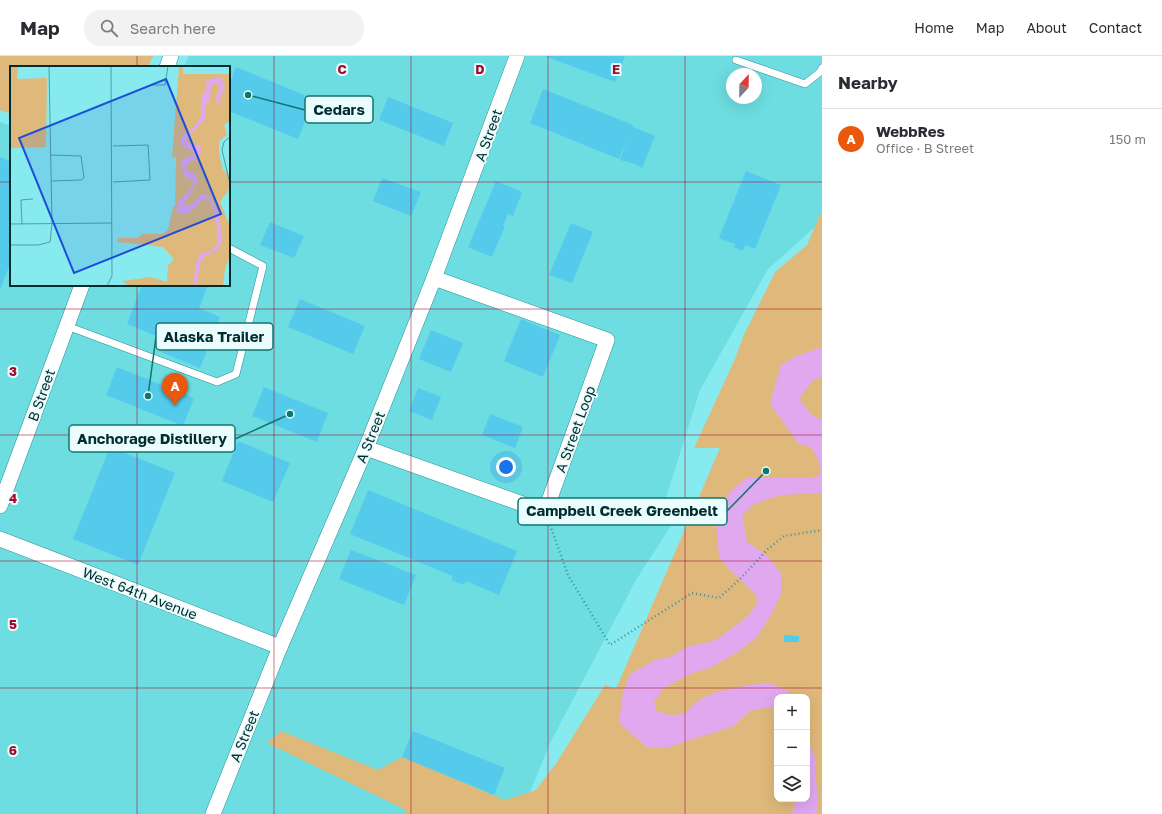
<!DOCTYPE html>
<meta charset="utf-8">
<style>
body{margin:0;font-family:"Golos Text",sans-serif;background:#f2f2f3;color:#2b2b33}
.controls{position:absolute;right:12px;bottom:12px;display:grid;overflow:hidden;border-radius:8px;box-shadow:0 4px 16px #0002}
.controls button{width:36px;height:36px;display:grid;place-items:center;padding:0;border:0;border-bottom:1px solid #e1e1e2;background:#fff;color:#2b2b33;font:20px sans-serif}
.compass{position:absolute;left:726px;top:12px;width:36px;height:36px;border-radius:50%;background:#fff;box-shadow:0 4px 16px #0002;rotate:22deg}
.you{position:absolute;left:506px;top:411px;width:14px;height:14px;margin:-10px;border:3px solid #fff;border-radius:50%;background:#1a73e8;box-shadow:0 0 0 6px #1a73e833}
.badge{display:grid;place-items:center;width:26px;height:26px;border-radius:50%;background:#ea580c;color:#fff;font-size:13px;font-weight:700}
.pin{position:absolute;translate:-50% -33px;filter:drop-shadow(0 1px 2px #0008)}
.pin::after{content:'';position:absolute;top:21px;width:14px;height:12px;background:inherit;clip-path:polygon(0 0,100% 0,50% 100%)}
.list{margin:0;padding:0;list-style:none}
h2{display:flex;justify-content:space-between;align-items:center;height:52px;margin:0;padding:0 16px;font-size:17px}
h2 small{font-size:13px;font-weight:400;color:#7c7c81}
.list li{display:grid;grid-template-columns:26px 1fr auto;gap:12px;align-items:center;box-sizing:border-box;height:60px;padding:0 16px;border-top:1px solid #e1e1e2}
.list b{display:block;font-size:15px;white-space:nowrap}
.list p{margin:0;font-size:13px;white-space:nowrap;color:#7c7c81}
.list em{font-size:13px;font-style:normal;color:#7c7c81}
.icon{flex:none;width:22px;height:22px;fill:none;stroke:currentColor;stroke-width:2;stroke-linecap:round;stroke-linejoin:round}
.map{position:relative;flex:none;width:822px;height:758px;overflow:hidden}
header{display:flex;align-items:center;gap:24px;box-sizing:border-box;height:56px;padding:0 20px;background:#fff;border-bottom:1px solid #e1e1e2}
header strong{font-size:19px}
nav{display:flex;gap:22px;margin-inline-start:auto;font-size:14px}
.search{width:280px;height:36px;background:#f2f2f3;display:flex;align-items:center;gap:10px;box-sizing:border-box;padding:0 14px;border-radius:16px;color:#7c7c81;font-size:15px}
main{display:flex}
aside{flex:1;background:#fff}
.map>svg:first-child{display:block}
.built{fill:#6ddde1;fill-rule:evenodd}
.green{fill:#dfb97b;fill-rule:evenodd}
.water{fill:#dfa8ef}
.building{fill:#55cbeb}
.lines{fill:none;stroke-linecap:round;stroke-linejoin:round}
.lane-casing{stroke:#279397;stroke-width:8}
.street-casing{stroke:#279397;stroke-width:16}
.path{stroke:#479194;stroke-width:2.5;stroke-dasharray:1 3;stroke-linecap:butt}
.lane{stroke:#fff;stroke-width:7}
.street{stroke:#fff;stroke-width:15}
.grid{fill:none;stroke:#a50a2e;stroke-width:1;stroke-opacity:0.55}
.labels{text-anchor:middle;dominant-baseline:central;stroke-width:4;stroke-linejoin:round;paint-order:stroke}
.street-label{font-size:14px;fill:#002d2f;stroke:#eafcfd}
.inset-road{fill:none;stroke:#519ea2;stroke-width:1}
.view{fill:#1d4ed8;fill-opacity:0.15;stroke:#1d4ed8;stroke-width:2}
.inset-edge{fill:none;stroke:#002d2f;stroke-width:2}
.grid-label{font-size:13px;text-anchor:middle;font-weight:bold;fill:#a50a2e;stroke:#eafcfd;stroke-width:4;stroke-linejoin:round;paint-order:stroke}
.leader{fill:none;stroke:#0f766e;stroke-width:1.5}
.callout-dot{fill:#0f766e;stroke:#eafcfd;stroke-width:1.5}
.callout{fill:#eafcfd;stroke:#0f766e;stroke-width:1.5}
.callout-label{font-size:15px;text-anchor:middle;font-weight:bold;fill:#002d2f}
</style>
<header>
<strong>Map</strong>
<div class="search"><svg class="icon" aria-label="search" viewBox="0 0 24 24"><circle cx="10" cy="10" r="6"/><path d="M15 15l6 6"/></svg>Search here</div>
<nav><a>Home</a><a>Map</a><a>About</a><a>Contact</a></nav>
</header>
<main>
<div class="map">
<svg width="822" height="758" viewBox="0 0 822 758">
<rect width="100%" height="100%" fill="#87eaee"/>
<path class="built" d="M189,0H822V154L815,171L768,213L700,334L663,451L674,465L636,524L550,687L521,758H0V66L11,70V229H229V11H184ZM732,18H756V42H732Z"/>
<g class="green">
<path d="M0,0H153L148,11H11V58L0,54Z"/>
<path d="M822,154V758H406L404,753L267,687L281,675L378,714L402,701L505,744L536,734L557,706L605,629L616,633L720,392H694L735,303L744,279L775,216L807,189ZM777,641H807V743H777Z"/>
</g>
<g class="water">
<path d="M822,291V320L812,325L799,343L812,359L822,364V437L781,439L756,447L742,459L747,486L761,495L770,503L781,518V538L771,559L756,582L738,596L710,612L692,617L664,632L654,646L657,656L671,659L685,658C691,650 699,643 709,639C718,635 762,625 770,628C779,630 788,634 794,641H777V655L773,651L751,654L734,670L669,691L648,692L619,667L623,636L630,618L655,604L670,601L687,591L716,584L748,560L757,547L756,539L732,516L719,501L716,466L730,435L748,421L805,422L820,420C821,407 818,402 811,391L799,388L770,348L781,309L794,301Z"/>
<path d="M807,669L809,675L810,689L816,704L815,719L817,732V752L816,758H792L796,743H807Z"/>
</g>
<g class="building">
<path d="M544,0H625L615,26Z"/>
<path d="M236,11L314,43L298,83L229,55V29Z"/>
<path d="M543,33L633,69V71L655,80L642,112L636,108L620,104L627,84L619,103L530,67Z"/>
<path d="M388,41L453,67L444,90L379,64Z"/>
<path d="M0,101L11,106V206L0,233Z"/>
<path d="M746,115L781,129L755,193L745,189L743,195L734,191L735,188L719,182Z"/>
<path d="M382,122L421,136L411,160L373,145Z"/>
<path d="M496,125L522,136L513,160L508,158L503,170H505L492,201L468,191Z"/>
<path d="M270,166L304,180L294,202L260,189Z"/>
<path d="M571,167L593,176L572,227L549,219Z"/>
<path d="M142,229H208L199,252L220,261L200,312L161,296L166,284L127,268Z"/>
<path d="M300,243L365,270L353,298L288,271Z"/>
<path d="M521,263L560,279L543,321L504,305Z"/>
<path d="M431,274L463,287L451,316L419,303Z"/>
<path d="M117,311L194,342L183,370L106,339Z"/>
<path d="M264,331L328,357L317,386L252,360Z"/>
<path d="M418,332L441,341L432,364L409,355Z"/>
<path d="M490,358L523,371L515,392L482,379Z"/>
<path d="M238,385L290,407L273,446L222,425Z"/>
<path d="M110,391L175,417L138,509L73,483Z"/>
<path d="M368,434L517,495L499,539L466,525L464,529L451,524L453,520L350,478Z"/>
<path d="M351,494L416,519L404,549L339,523Z"/>
<path d="M784,579L799,580V586H784Z"/>
<path d="M413,675L505,712L494,739L402,701Z"/>
</g>
<g class="lines">
<g class="lane-casing">
<g id="lane">
<path d="M736,4L805,28L820,16L822,12"/>
<path d="M67,270L217,326L236,318L263,210L229,192"/>
</g>
</g>
<g class="street-casing">
<g id="street">
<path d="M167,11L171,0"/>
<path d="M366,392L545,456L607,284L434,222"/>
<path d="M0,450L82,229"/>
<path d="M0,483L280,591"/>
<path d="M213,758L280,591L366,392L434,222L517,0"/>
</g>
</g>
<path class="path" d="M550,469L568,519L610,589L692,537L719,542L740,523L768,493L784,480L822,474"/>
<use href="#lane" class="lane"/>
<use href="#street" class="street"/>
</g>
<path class="grid" d="M137,0V11M274,0V758M411,0V758M548,0V758M685,0V758M0,126H11M229,126H822M137,229V758M0,253H822M0,379H822M0,505H822M0,632H822"/>
<g class="labels">
<g class="street-label">
<text transform="translate(488 79) rotate(-70)">A Street</text>
<text transform="translate(41 339) rotate(-70)">B Street</text>
<text transform="translate(575 373) rotate(-70)">A Street Loop</text>
<text transform="translate(370 381) rotate(-68)">A Street</text>
<text transform="translate(140 537) rotate(21)">West 64th Avenue</text>
<text transform="translate(244 680) rotate(-68)">A Street</text>
</g>
</g>
<g transform="translate(10 10)">
<rect width="220" height="220" fill="#87eaee"/>
<path d="M0,0H8L7,13L37,12L36,81L0,82ZM169,0H173V8H220V55L214,59L217,69L209,75V87L213,104L220,110V106V122L210,136L220,160V190L215,203L213,220H119L112,215L141,211L157,216L158,199L164,193L153,181L107,176L108,172H128L132,168H153L158,164L163,141L165,140L166,90L162,92Z" fill="#dfb97b"/>
<path d="M207,11L211,12L215,20L210,32L211,36L207,39L206,31L210,20L205,17L201,20L200,33L195,41L196,52L178,71L177,76L190,80L192,84L188,90L175,100L178,105L186,108L187,116L173,140H179L192,128L200,131L209,147L212,175L208,184L195,190L191,195L186,220H183L186,197L190,188L201,185L207,179V161L203,142L200,135L195,132L179,147H168L167,137L179,125L184,115L174,110L171,97L173,93L186,88L172,79L171,71L185,60L191,50V32L197,22L195,16Z" fill="#dfa8ef"/>
<path class="inset-road" d="M141,19H155L158,0M220,71L214,76L212,84L220,118M103,80L138,79L140,114L103,116M40,89L71,90L74,112L71,114L41,115M0,158L102,157M12,158L11,134L23,133M0,179H28L40,176L42,158L39,0M97,220L102,210L101,0"/>
<path class="view" d="M156,13L211,148L64,207L9,72Z"/>
<rect width="220" height="220" class="inset-edge"/>
</g>
<g class="grid-label">
<text x="342" y="18">C</text>
<text x="480" y="18">D</text>
<text x="616" y="18">E</text>
<text x="13" y="320">3</text>
<text x="13" y="447">4</text>
<text x="13" y="573">5</text>
<text x="13" y="699">6</text>
</g>
<path class="leader" d="M248 39L305 54M148 340L156 281M290 358L235 383M766 415L727 455"/>
<g class="callout-dot">
<circle cx="248" cy="39" r="4"/>
<circle cx="148" cy="340" r="4"/>
<circle cx="290" cy="358" r="4"/>
<circle cx="766" cy="415" r="4"/>
</g>
<g class="callout">
<rect x="305" y="40" width="68" height="27" rx="4"/>
<rect x="156" y="267" width="117" height="27" rx="4"/>
<rect x="69" y="369" width="166" height="27" rx="4"/>
<rect x="518" y="442" width="209" height="27" rx="4"/>
</g>
<g class="callout-label">
<text x="339" y="59">Cedars</text>
<text x="214" y="286">Alaska Trailer</text>
<text x="152" y="388">Anchorage Distillery</text>
<text x="622" y="460">Campbell Creek Greenbelt</text>
</g>
</svg>
<div class="controls">
<button>+</button>
<button>−</button>
<button><svg class="icon" aria-label="layers" viewBox="0 0 24 24"><path d="M12 4l9 5-9 5-9-5zM3 14l9 5 9-5"/></svg></button>
</div>
<svg class="compass" viewBox="-18 -18 36 36"><path d="M0-13l5 13h-10z" fill="#e53935"/><path d="M0 13l5-13h-10z" fill="#7c7c81"/></svg>
<div class="you"></div>
<div class="pin badge" style="left:175px;top:350px">A</div>
</div>
<aside>
<h2>Nearby<small></small></h2>
<ul class="list">
<li><span class="badge">A</span><div><b>WebbRes</b><p>Office · B Street</p></div><em>150 m</em></li>
</ul>
</aside>
</main>
